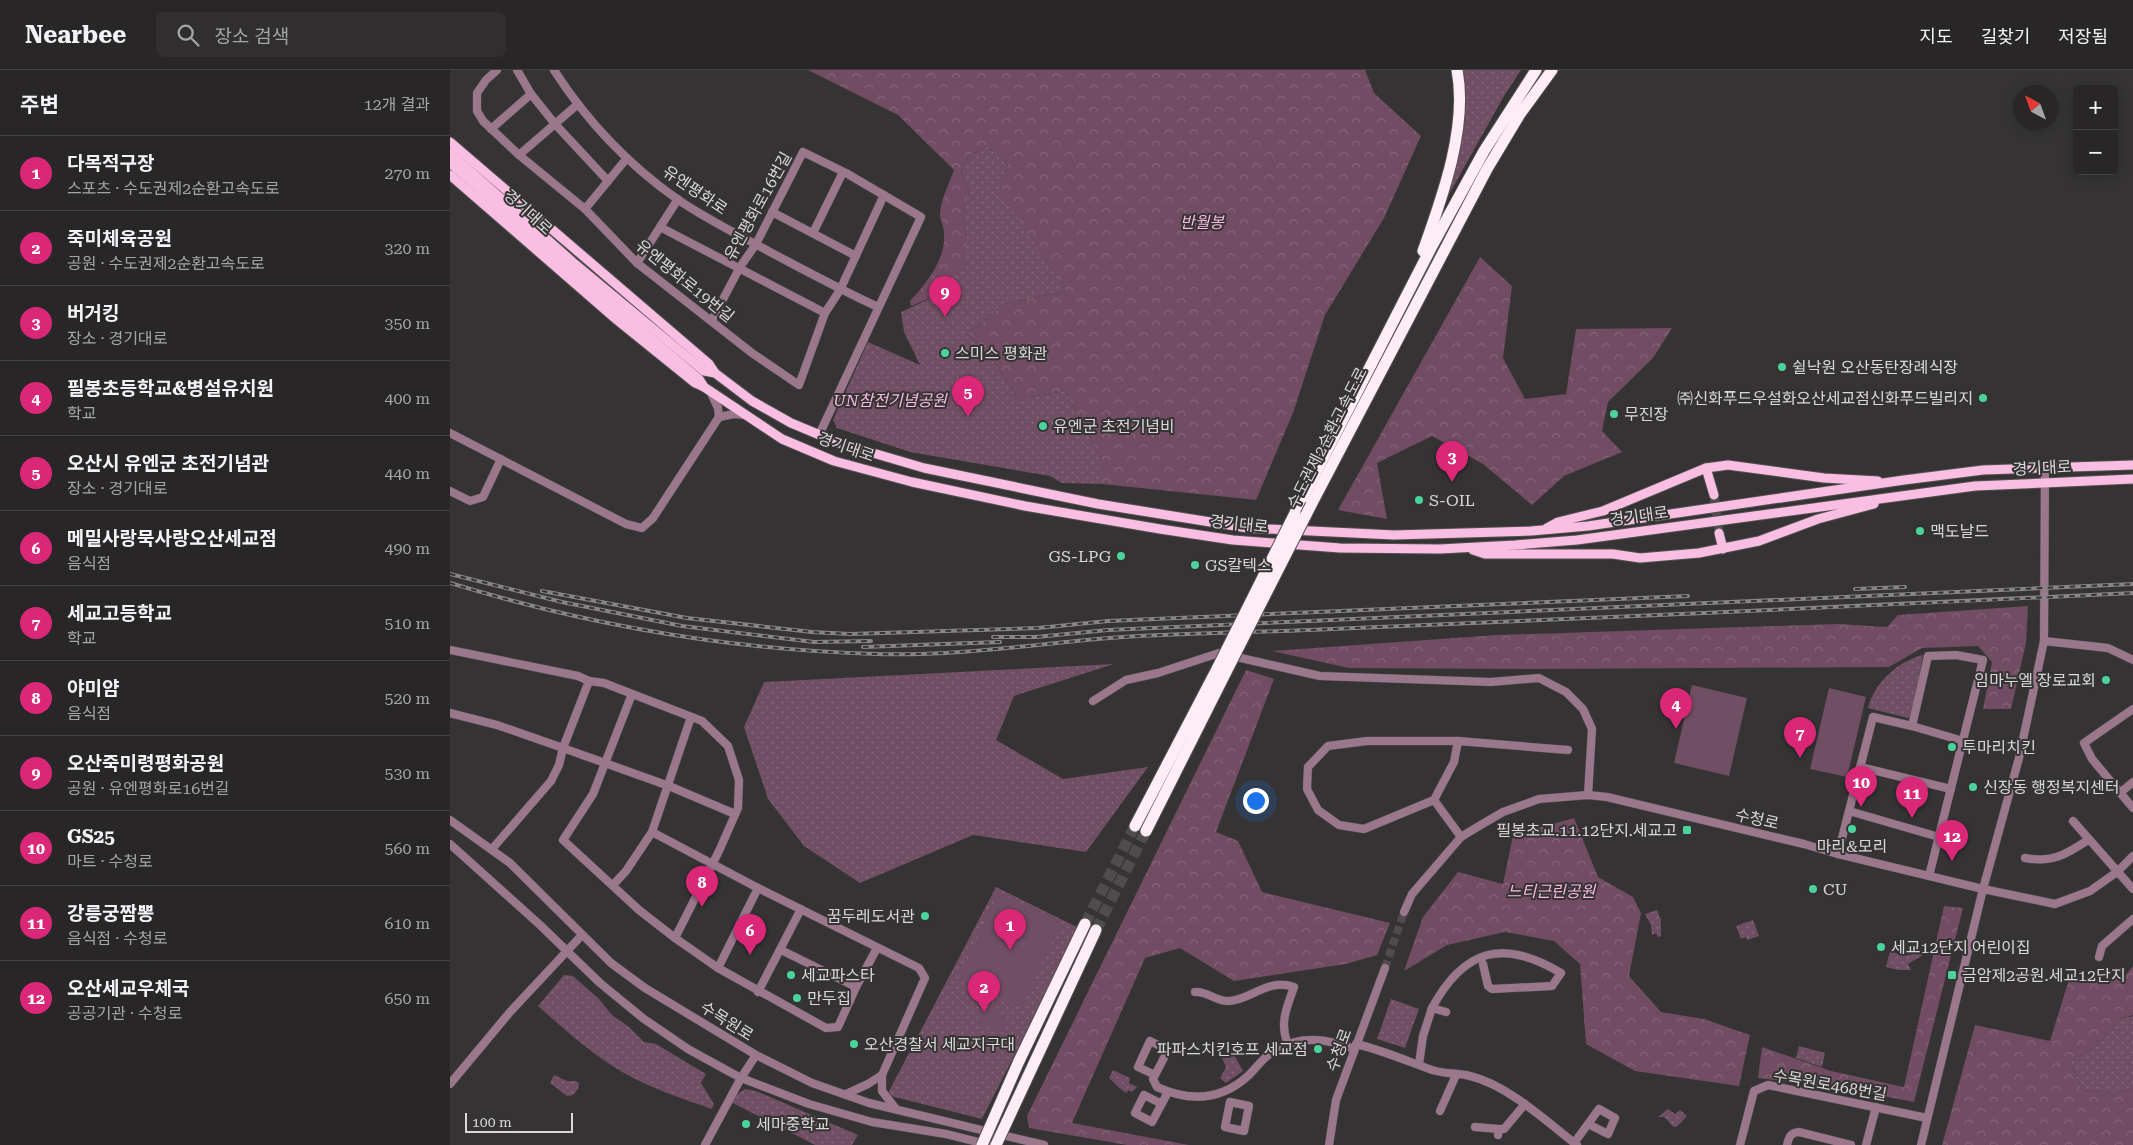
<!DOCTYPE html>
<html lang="ko">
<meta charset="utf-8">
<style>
body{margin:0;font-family:"Roboto Serif","Noto Sans KR",serif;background:#302e2f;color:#f1f3f6}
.controls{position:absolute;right:15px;top:15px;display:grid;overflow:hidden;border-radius:8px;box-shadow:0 2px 12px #0003}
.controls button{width:45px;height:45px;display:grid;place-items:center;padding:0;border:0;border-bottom:1px solid #444344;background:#282627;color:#f1f3f6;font:25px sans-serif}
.compass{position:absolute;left:1563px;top:15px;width:45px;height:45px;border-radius:50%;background:#282627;box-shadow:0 2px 12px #0003;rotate:319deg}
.scale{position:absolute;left:15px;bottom:12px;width:108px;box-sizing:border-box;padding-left:5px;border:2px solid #d9d7d8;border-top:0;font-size:14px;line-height:18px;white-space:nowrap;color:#d9d7d8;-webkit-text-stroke:4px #353334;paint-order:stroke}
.you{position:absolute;left:805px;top:730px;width:18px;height:18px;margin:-12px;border:4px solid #fff;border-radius:50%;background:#1a73e8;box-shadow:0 0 0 8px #1a73e833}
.badge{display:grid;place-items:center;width:32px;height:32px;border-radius:50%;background:#db2777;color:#fff;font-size:16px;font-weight:700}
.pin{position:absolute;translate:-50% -41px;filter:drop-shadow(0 1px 2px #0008)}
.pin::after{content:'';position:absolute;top:26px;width:18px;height:15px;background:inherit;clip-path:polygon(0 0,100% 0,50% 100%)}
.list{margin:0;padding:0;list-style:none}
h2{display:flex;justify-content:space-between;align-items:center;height:65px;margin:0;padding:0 20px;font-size:21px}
h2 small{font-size:16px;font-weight:400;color:#a5a5a7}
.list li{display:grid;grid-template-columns:32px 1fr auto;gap:15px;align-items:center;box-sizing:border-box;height:75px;padding:0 20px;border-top:1px solid #444344}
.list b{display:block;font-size:19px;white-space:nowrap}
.list p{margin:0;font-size:16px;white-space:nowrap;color:#a5a5a7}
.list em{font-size:16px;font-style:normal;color:#a5a5a7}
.icon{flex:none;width:28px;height:28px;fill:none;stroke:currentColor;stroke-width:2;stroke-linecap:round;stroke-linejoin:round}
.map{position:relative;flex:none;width:1683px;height:1075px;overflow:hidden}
header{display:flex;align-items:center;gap:30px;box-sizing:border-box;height:70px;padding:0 25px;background:#282627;border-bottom:1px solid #444344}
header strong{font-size:24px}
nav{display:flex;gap:28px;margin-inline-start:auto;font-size:18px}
.search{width:350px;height:45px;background:#302e2f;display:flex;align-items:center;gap:12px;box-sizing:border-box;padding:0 18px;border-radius:8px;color:#a5a5a7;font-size:19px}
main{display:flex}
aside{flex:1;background:#282627}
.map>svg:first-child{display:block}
.green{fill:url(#green-dots)}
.forest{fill:url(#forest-crowns)}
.pitch{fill:#704e63}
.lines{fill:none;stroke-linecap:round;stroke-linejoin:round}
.minor-tunnel{stroke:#4e4c4d;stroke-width:8;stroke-dasharray:8 4;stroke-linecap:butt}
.major-tunnel{stroke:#4e4c4d;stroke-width:9;stroke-dasharray:9 4.5;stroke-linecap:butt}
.highway-tunnel{stroke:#4e4c4d;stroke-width:11;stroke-dasharray:11 5.5;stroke-linecap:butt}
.minor-casing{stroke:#535152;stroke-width:9}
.major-casing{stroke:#535152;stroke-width:11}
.highway-casing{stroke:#535152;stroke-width:13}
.minor{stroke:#9b778c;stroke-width:8}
.major{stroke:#f9bee1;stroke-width:9}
.highway{stroke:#feecf6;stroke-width:11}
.rail-casing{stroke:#878586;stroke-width:4}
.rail{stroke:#353334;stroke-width:2;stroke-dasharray:5.5;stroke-linecap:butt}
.highway-bridge-casing{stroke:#535152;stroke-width:13;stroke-linecap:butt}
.highway-bridge{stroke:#feecf6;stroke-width:11}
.poi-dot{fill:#4ad49c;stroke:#353334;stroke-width:2}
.labels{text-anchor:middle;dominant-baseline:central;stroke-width:4;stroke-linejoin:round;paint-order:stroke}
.street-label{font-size:16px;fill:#d9d7d8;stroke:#353334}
.park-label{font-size:16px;font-style:italic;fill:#fbb9e1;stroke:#353334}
.poi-label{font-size:16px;fill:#d9d7d8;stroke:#353334;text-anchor:start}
</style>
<header>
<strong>Nearbee</strong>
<div class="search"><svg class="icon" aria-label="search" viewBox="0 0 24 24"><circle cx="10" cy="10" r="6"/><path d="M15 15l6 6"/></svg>장소 검색</div>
<nav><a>지도</a><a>길찾기</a><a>저장됨</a></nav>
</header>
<main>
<aside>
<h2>주변<small>12개 결과</small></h2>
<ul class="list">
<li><span class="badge">1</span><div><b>다목적구장</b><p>스포츠 · 수도권제2순환고속도로</p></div><em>270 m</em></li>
<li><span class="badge">2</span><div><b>죽미체육공원</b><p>공원 · 수도권제2순환고속도로</p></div><em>320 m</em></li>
<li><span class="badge">3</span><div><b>버거킹</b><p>장소 · 경기대로</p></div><em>350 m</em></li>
<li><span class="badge">4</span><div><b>필봉초등학교&amp;병설유치원</b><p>학교</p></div><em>400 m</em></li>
<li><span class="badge">5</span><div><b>오산시 유엔군 초전기념관</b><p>장소 · 경기대로</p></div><em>440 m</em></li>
<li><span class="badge">6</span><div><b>메밀사랑묵사랑오산세교점</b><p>음식점</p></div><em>490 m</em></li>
<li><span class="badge">7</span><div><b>세교고등학교</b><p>학교</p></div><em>510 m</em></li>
<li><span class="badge">8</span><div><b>야미얌</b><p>음식점</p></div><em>520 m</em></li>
<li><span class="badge">9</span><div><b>오산죽미령평화공원</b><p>공원 · 유엔평화로16번길</p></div><em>530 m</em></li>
<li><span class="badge">10</span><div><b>GS25</b><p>마트 · 수청로</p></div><em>560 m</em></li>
<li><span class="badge">11</span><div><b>강릉궁짬뽕</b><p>음식점 · 수청로</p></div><em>610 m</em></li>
<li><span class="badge">12</span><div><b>오산세교우체국</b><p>공공기관 · 수청로</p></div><em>650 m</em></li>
</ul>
</aside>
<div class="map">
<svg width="1683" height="1075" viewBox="0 0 1683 1075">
<defs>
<pattern id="green-dots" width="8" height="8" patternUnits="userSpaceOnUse" patternTransform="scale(1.25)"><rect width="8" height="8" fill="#704e63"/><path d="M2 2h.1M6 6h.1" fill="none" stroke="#846779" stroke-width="1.8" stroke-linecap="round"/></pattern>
<pattern id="forest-crowns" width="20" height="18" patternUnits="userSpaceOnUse" patternTransform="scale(1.25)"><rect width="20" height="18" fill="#714c62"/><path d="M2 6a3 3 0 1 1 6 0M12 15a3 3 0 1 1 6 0" fill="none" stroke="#856578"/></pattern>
</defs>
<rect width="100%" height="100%" fill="#353334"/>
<g class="green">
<path d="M1011,0H1071L1054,26L997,128Z"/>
<path d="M537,76L558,94L550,119L616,221L554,234L517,264L542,288L568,329L615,321L652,391V414L612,413L600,406L460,382L387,358L383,350L418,272L470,295L454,262L451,242L479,229L517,169L513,144L520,120L513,109L512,96L523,84Z"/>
<path d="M1473,585L1462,645L1458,648L1418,638C1424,613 1448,591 1473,585Z"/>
<path d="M664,594L564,626L546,670L613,709L698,697L636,782L523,765L410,813L354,776L318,729L294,657L314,612Z"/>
<path d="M546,817L629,858L532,1049L437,1025Z"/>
<path d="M1207,840L1211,850V866L1208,867L1206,863L1202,865L1201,855L1195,844Z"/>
<path d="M1303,850L1309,866L1297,870L1296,867L1291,869L1286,856Z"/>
<path d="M1440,881L1454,886L1471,882L1473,885L1458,894L1461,900H1449L1436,897Z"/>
<path d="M114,905L123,906L149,929L162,945L179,957L194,972L206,974L256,1004L251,1013L264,1034L262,1039C233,1029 203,1019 176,1004C144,986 116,961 88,936Z"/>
<path d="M941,929L969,939L955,978L927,969Z"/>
<path d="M1683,946V1018L1666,1023L1632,1020L1620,992L1648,975L1669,949Z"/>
<path d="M1349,976L1375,983L1372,997L1346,988Z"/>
<path d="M783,983L793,1001L776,1013L770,1008L776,997L772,988Z"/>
<path d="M663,1000L680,1008L679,1013L687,1017L682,1022L678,1020L677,1023C670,1020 665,1013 659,1008Z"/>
<path d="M104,1005L117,1011H126L129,1013L128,1019L123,1025L117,1026L100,1013Z"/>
<path d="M295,1019L306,1021L408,1065L402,1075H365L281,1032L285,1026Z"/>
<path d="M1218,1039L1225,1044L1230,1040L1237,1046C1222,1063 1226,1058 1214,1047H1208Z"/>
</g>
<g class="forest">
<path d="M358,0H915L924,23L971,66L934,148L875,245L843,343L806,430L652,414V391L615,321L568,329L542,288L517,264L554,234L616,221L549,119L558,94L537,76L523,84L512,96L513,109L520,120L513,144L517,169L513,197L499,220L461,236L460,231C477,213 496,189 494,163C494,157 490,150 490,144C491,129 499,114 504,100L448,45Z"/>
<path d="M1030,187L1062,216L1053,288L1075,329L1116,324L1126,259L1222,258L1203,288L1158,332L1152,361L1172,382L1114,406L1082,435L1033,394L982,366L927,393L937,449L888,440Z"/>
<path d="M1578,536L1576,573L1561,639H1533L1542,592L1528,576L1472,578L1439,597L1087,599L899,598L822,581L1047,565L1388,554L1437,557L1448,545Z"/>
<path d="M796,600L824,609L766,762L788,771L812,822L940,853L927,885L896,894L784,911L730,878L695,888L622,1053L739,1075H677L579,1058L577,1046Z"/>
<path d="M1124,748L1148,807L1183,827L1191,843L1179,906L1211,942L1254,949L1300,965L1289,1016L1185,1001L1136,974L1130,894L1104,871L1055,862L997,875L954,901L973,847L1008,802L1053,814L1063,765Z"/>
<path d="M1494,836L1513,838L1464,1032L1382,1016L1308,1008L1312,977L1381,1001L1454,1017Z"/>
<path d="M1683,896V945L1669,949L1648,975L1620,992L1632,1020L1666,1023L1683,1018V1075H1492L1525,955L1600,971L1620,906L1650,911L1675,906Z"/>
</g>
<g class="pitch">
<path d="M1242,615L1297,628L1279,706L1224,693Z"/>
<path d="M1379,618L1416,627L1397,707L1360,699Z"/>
<path d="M548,823L611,851L572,937L509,910Z"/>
<path d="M533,936L560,949L554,963L527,951Z"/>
</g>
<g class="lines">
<path class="minor-tunnel" d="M935,898L954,842"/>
<path class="major-tunnel" d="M1264,425L1269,463"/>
<g class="highway-tunnel">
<path d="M635,854L685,756"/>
<path d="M646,860L696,761"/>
</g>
<g class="minor-casing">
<g id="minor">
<path d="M47,0L36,10L27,23V41L33,51L69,85L135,139L187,193L302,283L349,315L375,243L390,220L434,125"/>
<path d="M67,0L81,24L105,54L158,111"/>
<path d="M104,0C136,50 179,95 227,129C256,149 289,165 320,182C356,201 391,220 428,237"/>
<path d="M41,59L81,24"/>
<path d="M69,85L128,34"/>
<path d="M135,139L177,88"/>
<path d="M322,142L406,186"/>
<path d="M210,157L375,243"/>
<path d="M363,163L393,102"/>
<path d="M187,193L228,129"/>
<path d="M262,250L290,197L306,174L353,82L396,103L471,147L369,365"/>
<path d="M269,347L284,344L295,345"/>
<path d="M0,363L176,454L192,458L203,448L269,347L268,338L260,321"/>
<path d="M0,421L20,431L33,427L51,389"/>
<path d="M1594,571L1658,578L1683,590"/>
<path d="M0,580L128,606L139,611L113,678L109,695L101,711L42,779"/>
<path d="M139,611L154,613L252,651L278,676L289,710L288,738L269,781L225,868"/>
<path d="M182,624L143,724L113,770L189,840L225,868L268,898L376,958L388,957L406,917L427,878"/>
<path d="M643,631L676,610L708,603L769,583L870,606L1041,612L1089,608L1116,622L1133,639L1142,659L1138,725"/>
<path d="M1683,639L1634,673L1642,689L1683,738"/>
<path d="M0,643L47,655L113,678L219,716L285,744"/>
<path d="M1462,656L1513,671"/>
<path d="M1410,697L1501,719"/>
<path d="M1670,723L1683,712"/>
<path d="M984,730L914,759L889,755L868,740L857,719L858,697L878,676L917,671H1008"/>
<path d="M1399,741L1489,767"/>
<path d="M0,750L60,793L161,893L195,918L306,985L362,1013L419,1033L594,1075"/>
<path d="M1623,751L1683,819"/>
<path d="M202,762L308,818L469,898L475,908L432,1005V1021L446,1039"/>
<path d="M1011,767L984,730L1004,692L1008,671L1118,680"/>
<path d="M0,774L90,855L150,913L194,949L238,979L267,995L291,1008L359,1034L422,1052L496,1064L540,1075"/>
<path d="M1388,784L1423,647L1462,656L1478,586L1506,585L1533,590L1479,806"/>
<path d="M1575,788C1603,793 1615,785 1638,770"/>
<path d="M163,815L176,801L202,762L241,647"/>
<path d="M954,842L962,824L1011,767L1029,756L1053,742L1089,729L1138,725L1157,727L1354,774L1388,784L1533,819L1605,834L1640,821L1667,802L1683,786"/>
<path d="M331,880L406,917"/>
<path d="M1649,887L1652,876L1683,849"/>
<path d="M268,898L308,818"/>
<path d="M308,922L351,839"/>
<path d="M745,922C758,921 766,932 779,931C801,930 817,908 844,917C837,937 829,953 838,974"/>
<path d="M982,938C1014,879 1053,868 1111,903L1102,916L1042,919L1038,916L1033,894"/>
<path d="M906,974C932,980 957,991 982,1000C995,1004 1008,1003 1020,1006C1058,1015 1097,1052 1127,1075"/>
<path d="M969,994L973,966L982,938L996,942"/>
<path d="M705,1005L688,997L700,971L718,980L703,1009L707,1017C740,1032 771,1031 799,1005C808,996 815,985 827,979C852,965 878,969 904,979"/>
<path d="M0,1014L60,942L132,865"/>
<path d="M396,1024L418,1014L432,1005"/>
<path d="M780,1032L799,1036L794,1061L775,1057Z"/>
<path d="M712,1034L694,1025L685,1043L702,1052L718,1022"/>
<path d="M990,1041L1006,1005"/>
<path d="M1025,1057L1049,1059"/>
<path d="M1048,1065L1049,1059H1054L1075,1034"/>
<path d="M1124,1073L1149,1039L1165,1048L1158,1064L1138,1054"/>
<path d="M255,1075L291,1008L306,985"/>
<path d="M879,1075L886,1030L935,898"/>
<path d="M1290,1075L1304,1021L1318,1015L1477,1048"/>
<path d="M1337,1075C1339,1067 1340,1063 1349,1062L1401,1075"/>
<path d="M1416,1075L1426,1037"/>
<path d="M1471,1075L1533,819L1569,688L1594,571L1595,397"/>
</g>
</g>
<g class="major-casing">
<g id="major">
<path d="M0,72L259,294L265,303"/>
<path d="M0,83L125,194L254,301L265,303L302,331L341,353L389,373L474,398L648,434L798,458L944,465L1081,461L1138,456L1454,410L1533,400L1683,395"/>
<path d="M0,93L146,222L249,309L254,317L332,369L384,391L462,412L575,436L710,459L783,470L890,478L990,479L1065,475L1127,470L1525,416L1683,409"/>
<path d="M0,105L167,250L245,313L254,317"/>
<path d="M1256,398L1264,425"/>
<path d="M1097,458L1108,452L1153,441L1256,398L1278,395L1374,408L1428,411"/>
<path d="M1269,463L1273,479"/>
<path d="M1023,480L1035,484H1163L1190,488L1249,483L1309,471L1368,449L1424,434"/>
</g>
</g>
<g class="highway-casing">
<g id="highway">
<path d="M973,181C992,128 1018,57 1007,0"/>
<path d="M861,435L1037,99L1070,44L1102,0"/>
<path d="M845,443L982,176L1034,81L1086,0"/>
<path d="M685,756L768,597"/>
<path d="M696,761L776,602"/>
<path d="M569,991L635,854"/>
</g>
</g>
<use href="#minor" class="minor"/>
<use href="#major" class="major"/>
<use href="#highway" class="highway"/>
<g class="rail-casing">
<g id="rail">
<path d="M0,504L112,532L232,556L364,572L421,571"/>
<path d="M0,513C138,555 282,580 426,584C500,586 573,576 647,569C717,563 789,563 859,560C1134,548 1408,537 1683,523"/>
<path d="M1405,519L1455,517"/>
<path d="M92,521L237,548L362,562L400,564L588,558L658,551L1238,526"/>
<path d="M543,567H586L658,560L1683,514"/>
<path d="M413,577L550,572"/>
</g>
</g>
<use href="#rail" class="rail"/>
<g class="highway-bridge-casing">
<g id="highway-bridge">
<path d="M768,597L845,443"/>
<path d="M776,602L861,435"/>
<path d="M532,1075L569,991"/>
<path d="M546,1075L646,860"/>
</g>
</g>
<use href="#highway-bridge" class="highway-bridge"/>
</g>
<g class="poi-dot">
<circle cx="495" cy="283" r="5"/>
<circle cx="1332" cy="297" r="5"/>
<circle cx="1533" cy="328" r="5"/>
<circle cx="1164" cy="344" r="5"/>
<circle cx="593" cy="356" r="5"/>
<circle cx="969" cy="430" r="5"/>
<circle cx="1470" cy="461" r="5"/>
<circle cx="671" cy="486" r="5"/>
<circle cx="745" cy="495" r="5"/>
<circle cx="1656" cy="610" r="5"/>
<circle cx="1502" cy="677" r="5"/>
<circle cx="1523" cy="717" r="5"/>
<circle cx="1402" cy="759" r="5"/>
<rect x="1232" y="755" width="10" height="10" rx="2.5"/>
<circle cx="1363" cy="819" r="5"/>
<circle cx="475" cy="846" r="5"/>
<circle cx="1431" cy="877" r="5"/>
<circle cx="341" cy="905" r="5"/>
<rect x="1497" y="900" width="10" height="10" rx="2.5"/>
<circle cx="347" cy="928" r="5"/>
<circle cx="404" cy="974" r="5"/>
<circle cx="868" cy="979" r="5"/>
<circle cx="296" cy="1054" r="5"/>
</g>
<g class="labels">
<g class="street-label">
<text transform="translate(245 120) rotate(34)">유엔평화로</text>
<text transform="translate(308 136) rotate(-61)">유엔평화로16번길</text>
<text transform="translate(78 142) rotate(42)">경기대로</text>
<text transform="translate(235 211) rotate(39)">유엔평화로19번길</text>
<text transform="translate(877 368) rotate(-63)">수도권제2순환고속도로</text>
<text transform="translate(396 377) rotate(19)">경기대로</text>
<text transform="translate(1592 398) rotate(-3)">경기대로</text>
<text transform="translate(1189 446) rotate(-8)">경기대로</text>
<text transform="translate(789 454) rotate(6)">경기대로</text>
<text transform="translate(1307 749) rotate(13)">수청로</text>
<text transform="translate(277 951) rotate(32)">수목원로</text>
<text transform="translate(889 980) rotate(-70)">수청로</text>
<text transform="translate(1380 1015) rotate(10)">수목원로468번길</text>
</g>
<g class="park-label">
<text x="752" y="152">반월봉</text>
<text x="440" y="330">UN참전기념공원</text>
<text x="1101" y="821">느티근린공원</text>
</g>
<g class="poi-label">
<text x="505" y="283">스미스 평화관</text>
<text x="1342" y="297">쉴낙원 오산동탄장례식장</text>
<text x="1523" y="328" text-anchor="end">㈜신화푸드우설화오산세교점신화푸드빌리지</text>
<text x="1174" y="344">무진장</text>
<text x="603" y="356">유엔군 초전기념비</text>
<text x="979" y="430">S-OIL</text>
<text x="1480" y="461">맥도날드</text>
<text x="661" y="486" text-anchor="end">GS-LPG</text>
<text x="755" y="495">GS칼텍스</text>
<text x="1646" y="610" text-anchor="end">임마누엘 장로교회</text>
<text x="1512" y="677">투마리치킨</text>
<text x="1533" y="717">신장동 행정복지센터</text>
<text x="1227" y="760" text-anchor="end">필봉초교.11.12단지.세교고</text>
<text x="1402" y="776" text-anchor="middle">마리&amp;모리</text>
<text x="1373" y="819">CU</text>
<text x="465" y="846" text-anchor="end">꿈두레도서관</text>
<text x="1441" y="877">세교12단지 어린이집</text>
<text x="351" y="905">세교파스타</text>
<text x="1512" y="905">금암제2공원.세교12단지</text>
<text x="357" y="928">만두집</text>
<text x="414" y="974">오산경찰서 세교지구대</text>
<text x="858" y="979" text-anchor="end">파파스치킨호프 세교점</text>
<text x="306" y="1054">세마중학교</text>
</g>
</g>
</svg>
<div class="controls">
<button>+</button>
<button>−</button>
</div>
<svg class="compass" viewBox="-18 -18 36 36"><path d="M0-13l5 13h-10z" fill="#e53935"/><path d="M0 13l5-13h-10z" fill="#a5a5a7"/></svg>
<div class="scale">100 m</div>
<div class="you"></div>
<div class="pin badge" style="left:560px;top:880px">1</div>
<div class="pin badge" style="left:534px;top:942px">2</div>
<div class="pin badge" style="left:1002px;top:412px">3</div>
<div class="pin badge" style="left:1226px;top:659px">4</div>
<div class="pin badge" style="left:518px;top:347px">5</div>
<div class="pin badge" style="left:300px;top:885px">6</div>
<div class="pin badge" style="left:1350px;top:688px">7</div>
<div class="pin badge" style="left:252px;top:837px">8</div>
<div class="pin badge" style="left:495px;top:247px">9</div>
<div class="pin badge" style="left:1411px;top:737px">10</div>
<div class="pin badge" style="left:1462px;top:748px">11</div>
<div class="pin badge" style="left:1502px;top:791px">12</div>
</div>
</main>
